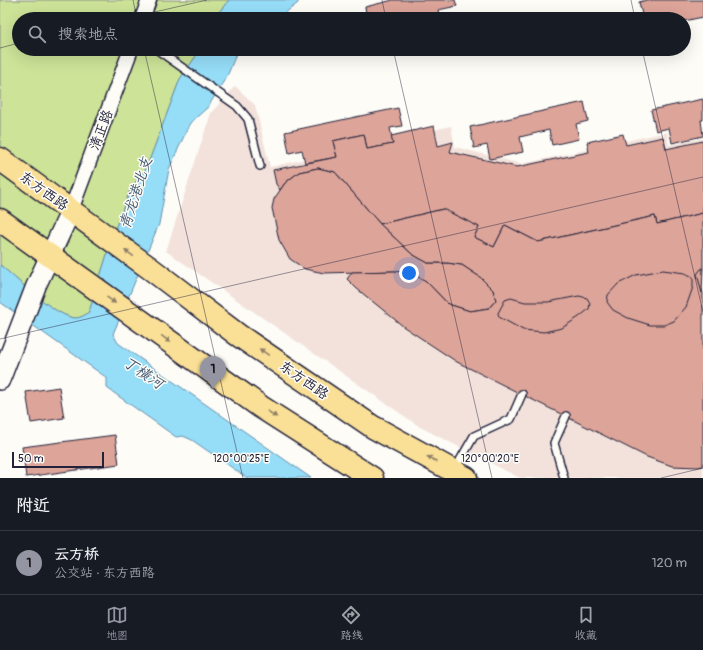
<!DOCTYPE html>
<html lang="zh">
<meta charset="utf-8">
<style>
body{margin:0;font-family:Pangolin,"LXGW WenKai TC",sans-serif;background:#242831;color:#f1f3f6}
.scale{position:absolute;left:12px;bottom:10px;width:92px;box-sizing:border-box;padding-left:4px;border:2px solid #22223b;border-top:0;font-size:11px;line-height:14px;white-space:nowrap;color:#22223b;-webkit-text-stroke:3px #fdfcf7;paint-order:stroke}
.you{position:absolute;left:409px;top:273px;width:14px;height:14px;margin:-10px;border:3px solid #fff;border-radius:50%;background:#1a73e8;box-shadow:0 0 0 6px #1a73e833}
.badge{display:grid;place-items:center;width:26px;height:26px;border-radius:50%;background:#9495a2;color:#111;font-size:13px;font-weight:700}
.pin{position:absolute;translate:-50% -33px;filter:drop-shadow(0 1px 2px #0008)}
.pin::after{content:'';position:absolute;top:21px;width:14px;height:12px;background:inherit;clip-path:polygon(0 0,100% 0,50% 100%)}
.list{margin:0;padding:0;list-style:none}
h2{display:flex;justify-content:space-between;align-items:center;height:52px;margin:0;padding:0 16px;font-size:17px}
h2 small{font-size:13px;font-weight:400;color:#9ea1a6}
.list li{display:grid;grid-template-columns:26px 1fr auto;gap:12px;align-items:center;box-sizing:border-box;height:64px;padding:0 16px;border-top:1px solid #363941}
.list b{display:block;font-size:15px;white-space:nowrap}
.list p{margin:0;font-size:13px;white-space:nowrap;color:#9ea1a6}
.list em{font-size:13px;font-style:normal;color:#9ea1a6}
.icon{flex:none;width:22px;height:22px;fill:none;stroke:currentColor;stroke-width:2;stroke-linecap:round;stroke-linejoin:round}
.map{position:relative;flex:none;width:703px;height:478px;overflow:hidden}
.search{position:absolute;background:#171b24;box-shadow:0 4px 16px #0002;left:12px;right:12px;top:12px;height:44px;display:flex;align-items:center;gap:10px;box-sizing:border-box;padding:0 14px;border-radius:22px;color:#9ea1a6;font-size:15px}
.sheet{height:116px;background:#171b24}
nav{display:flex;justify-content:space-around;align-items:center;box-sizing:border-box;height:56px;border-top:1px solid #363941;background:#171b24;font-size:11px;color:#9ea1a6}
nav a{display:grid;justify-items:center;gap:2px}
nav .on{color:#9495a2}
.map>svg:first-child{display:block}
.built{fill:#f3e2db}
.green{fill:#cce398;stroke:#77826a}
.water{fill:#96ddf8;stroke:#6892ac}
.building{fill:#dda499;stroke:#22223b}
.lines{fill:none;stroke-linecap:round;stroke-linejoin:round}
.lane-casing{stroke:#22223b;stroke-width:10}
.street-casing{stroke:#22223b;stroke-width:17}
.secondary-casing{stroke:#22223b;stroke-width:22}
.primary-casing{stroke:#22223b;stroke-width:25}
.lane{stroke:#fdfcf7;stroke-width:7}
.street{stroke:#fdfcf7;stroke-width:14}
.secondary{stroke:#fdfcf7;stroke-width:19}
.primary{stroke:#fadf96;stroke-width:22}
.oneway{fill:#8e8068}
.ticks{fill:none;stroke:#22223b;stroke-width:1;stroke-opacity:0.45}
.labels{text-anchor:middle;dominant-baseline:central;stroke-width:3;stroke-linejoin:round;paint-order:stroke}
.street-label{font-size:14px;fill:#22223b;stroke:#fdfcf7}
.water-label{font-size:15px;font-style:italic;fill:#455a74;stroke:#fdfcf7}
.ticks-label{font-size:10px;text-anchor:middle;fill:#22223b;stroke:#fdfcf7;stroke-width:3;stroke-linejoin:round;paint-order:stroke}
</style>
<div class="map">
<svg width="703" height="478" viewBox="0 0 703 478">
<rect width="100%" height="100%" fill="#fdfcf7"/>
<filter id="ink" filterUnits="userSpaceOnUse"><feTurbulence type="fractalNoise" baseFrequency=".025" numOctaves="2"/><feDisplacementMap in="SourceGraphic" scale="8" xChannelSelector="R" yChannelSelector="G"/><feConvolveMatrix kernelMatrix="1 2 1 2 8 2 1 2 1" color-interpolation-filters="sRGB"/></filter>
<g filter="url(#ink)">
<path class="built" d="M235,86L255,105L270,167L451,126L455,147L522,164L667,132L669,145L703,138V478H520L420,427L166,251L211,113Z"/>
<path class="green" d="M0,0H229L219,12L215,19H19V49H201L180,79L146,169L131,188L115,229L89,312C85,315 81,318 75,318C56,317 16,278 0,265Z"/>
<g class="water">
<path d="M229,0H298V3L277,19H215L219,12Z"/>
<path d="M201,49H241L237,52L228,74L208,107L190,123L169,169L159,224L113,334L118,343L311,478H247L192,440L183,436L176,437L107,388V378L0,302V265C16,278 56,317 75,318C81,318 85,315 89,312L115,229L131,188L146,169L180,79Z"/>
</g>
<g class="building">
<path d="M393,0H455L457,6L438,10L440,19H367L365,7Z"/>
<path d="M647,0H703V17L684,21V19H674L673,15L657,19H643L639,2Z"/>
<path d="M703,99V120H701L703,136L672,143L669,128L656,131L651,110Z"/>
<path d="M584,102L588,121L576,124L579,139L552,145L549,130L520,137L523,152L490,159L487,145L474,148L470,127Z"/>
<path d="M398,108L402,126L390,128L393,144L367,149L364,134L333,141L337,157L305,163L302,150L289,153L285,132Z"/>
<path d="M434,126L438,146L453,142L450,152L517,167L589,152L587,142L623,134L626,145L663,137L666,149L703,141V213L657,224L655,216L538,242L505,225L494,247L474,237L479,227L443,209L380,224L335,172L318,168L299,172L285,183L280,190L276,184L273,170L337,157L333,141L364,134L367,149L393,144L391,136Z"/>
<path d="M318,168L335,172L380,224L412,254L428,263H447L462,265L480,277L493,290L496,300L489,308L470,311L448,304L426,281L412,274L395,271L324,273L305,269L290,259L279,240L272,208L274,199L285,183L299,172Z"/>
<path d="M443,209L479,227L474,237L494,247L505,225L538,242L655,216L657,224L703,213V269L697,274L703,293V466L697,467L672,466L647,457L457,362L404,327L356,288L347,279L352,272L395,271L412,274L426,281L448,304L470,311L489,308L496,300L493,290L480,277L462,265L447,263H428L412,254L380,224Z"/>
<path d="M701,269H703L702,293L697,274Z"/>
<path d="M663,270L685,273L693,277V287L686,307L674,321L664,325H650L628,318L613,310L607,302L608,295L618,284L636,275Z"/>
<path d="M579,296L587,298L590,303L589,309L579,317L562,328L544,332L523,330L499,317L498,313L505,300L511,298L525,302H548Z"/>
<path d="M59,387L64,418L31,423L26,392Z"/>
<path d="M115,435L119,464L26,477L22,447Z"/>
</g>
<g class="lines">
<g class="lane-casing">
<g id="lane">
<path d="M156,49L237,106L248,119L260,166"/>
<path d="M455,469L474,436L511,419L522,394"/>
<path d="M564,478L554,443L566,416"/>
</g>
</g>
<g class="street-casing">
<g id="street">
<path d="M142,19L149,0"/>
<path d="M71,210L131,49"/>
</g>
</g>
<g class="secondary-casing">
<path id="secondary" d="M0,380L36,286L71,210"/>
</g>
<g class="primary-casing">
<g id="primary">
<path d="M0,159L151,269L238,335L373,427L466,478"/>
<path d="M0,220L261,407L372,478"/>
</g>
</g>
<use href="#lane" class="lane"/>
<use href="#street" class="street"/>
<use href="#secondary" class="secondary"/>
<use href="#primary" class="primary"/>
</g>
<defs><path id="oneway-solid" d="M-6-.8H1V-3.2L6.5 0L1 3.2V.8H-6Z"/></defs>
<g class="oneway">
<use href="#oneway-solid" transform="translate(129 253) rotate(-144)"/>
<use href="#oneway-solid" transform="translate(111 300) rotate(35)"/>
<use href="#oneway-solid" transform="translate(166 339) rotate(36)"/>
<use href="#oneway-solid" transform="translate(264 352) rotate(-145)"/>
<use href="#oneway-solid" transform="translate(272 414) rotate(33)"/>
<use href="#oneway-solid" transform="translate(432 459) rotate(-152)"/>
</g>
</g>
<path class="ticks" d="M133,0L137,19M382,0L386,19M631,0L635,19M124,19L207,0M0,48L19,43M144,49L243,478M393,49L492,478M642,49L703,312M0,339L703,177M661,478L703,468"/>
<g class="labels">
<g class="street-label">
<text transform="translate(101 130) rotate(-69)">清正路</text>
<text transform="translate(44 191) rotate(36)">东方西路</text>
<text transform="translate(304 380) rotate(35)">东方西路</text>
</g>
<g class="water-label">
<text transform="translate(136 193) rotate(-72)">青龙港北支</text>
<text transform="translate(143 373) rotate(34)">丁横河</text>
</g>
</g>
<g class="ticks-label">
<text x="241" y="462">120°00'25"E</text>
<text x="490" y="462">120°00'20"E</text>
</g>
</svg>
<div class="scale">50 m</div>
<div class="you"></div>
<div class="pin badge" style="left:213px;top:389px">1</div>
<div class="search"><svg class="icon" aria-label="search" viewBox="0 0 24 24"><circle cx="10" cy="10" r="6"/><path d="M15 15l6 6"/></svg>搜索地点</div>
</div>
<section class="sheet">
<h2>附近<small></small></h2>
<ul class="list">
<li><span class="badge">1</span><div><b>云方桥</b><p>公交站 · 东方西路</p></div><em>120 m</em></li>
</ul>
</section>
<nav>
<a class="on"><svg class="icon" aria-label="map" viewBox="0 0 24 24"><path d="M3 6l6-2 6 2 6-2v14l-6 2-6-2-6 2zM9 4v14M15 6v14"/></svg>地图</a>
<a><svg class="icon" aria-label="directions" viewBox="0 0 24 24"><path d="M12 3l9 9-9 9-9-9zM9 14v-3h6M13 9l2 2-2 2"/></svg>路线</a>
<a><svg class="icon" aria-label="saved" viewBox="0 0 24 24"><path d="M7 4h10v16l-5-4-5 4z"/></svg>收藏</a>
</nav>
